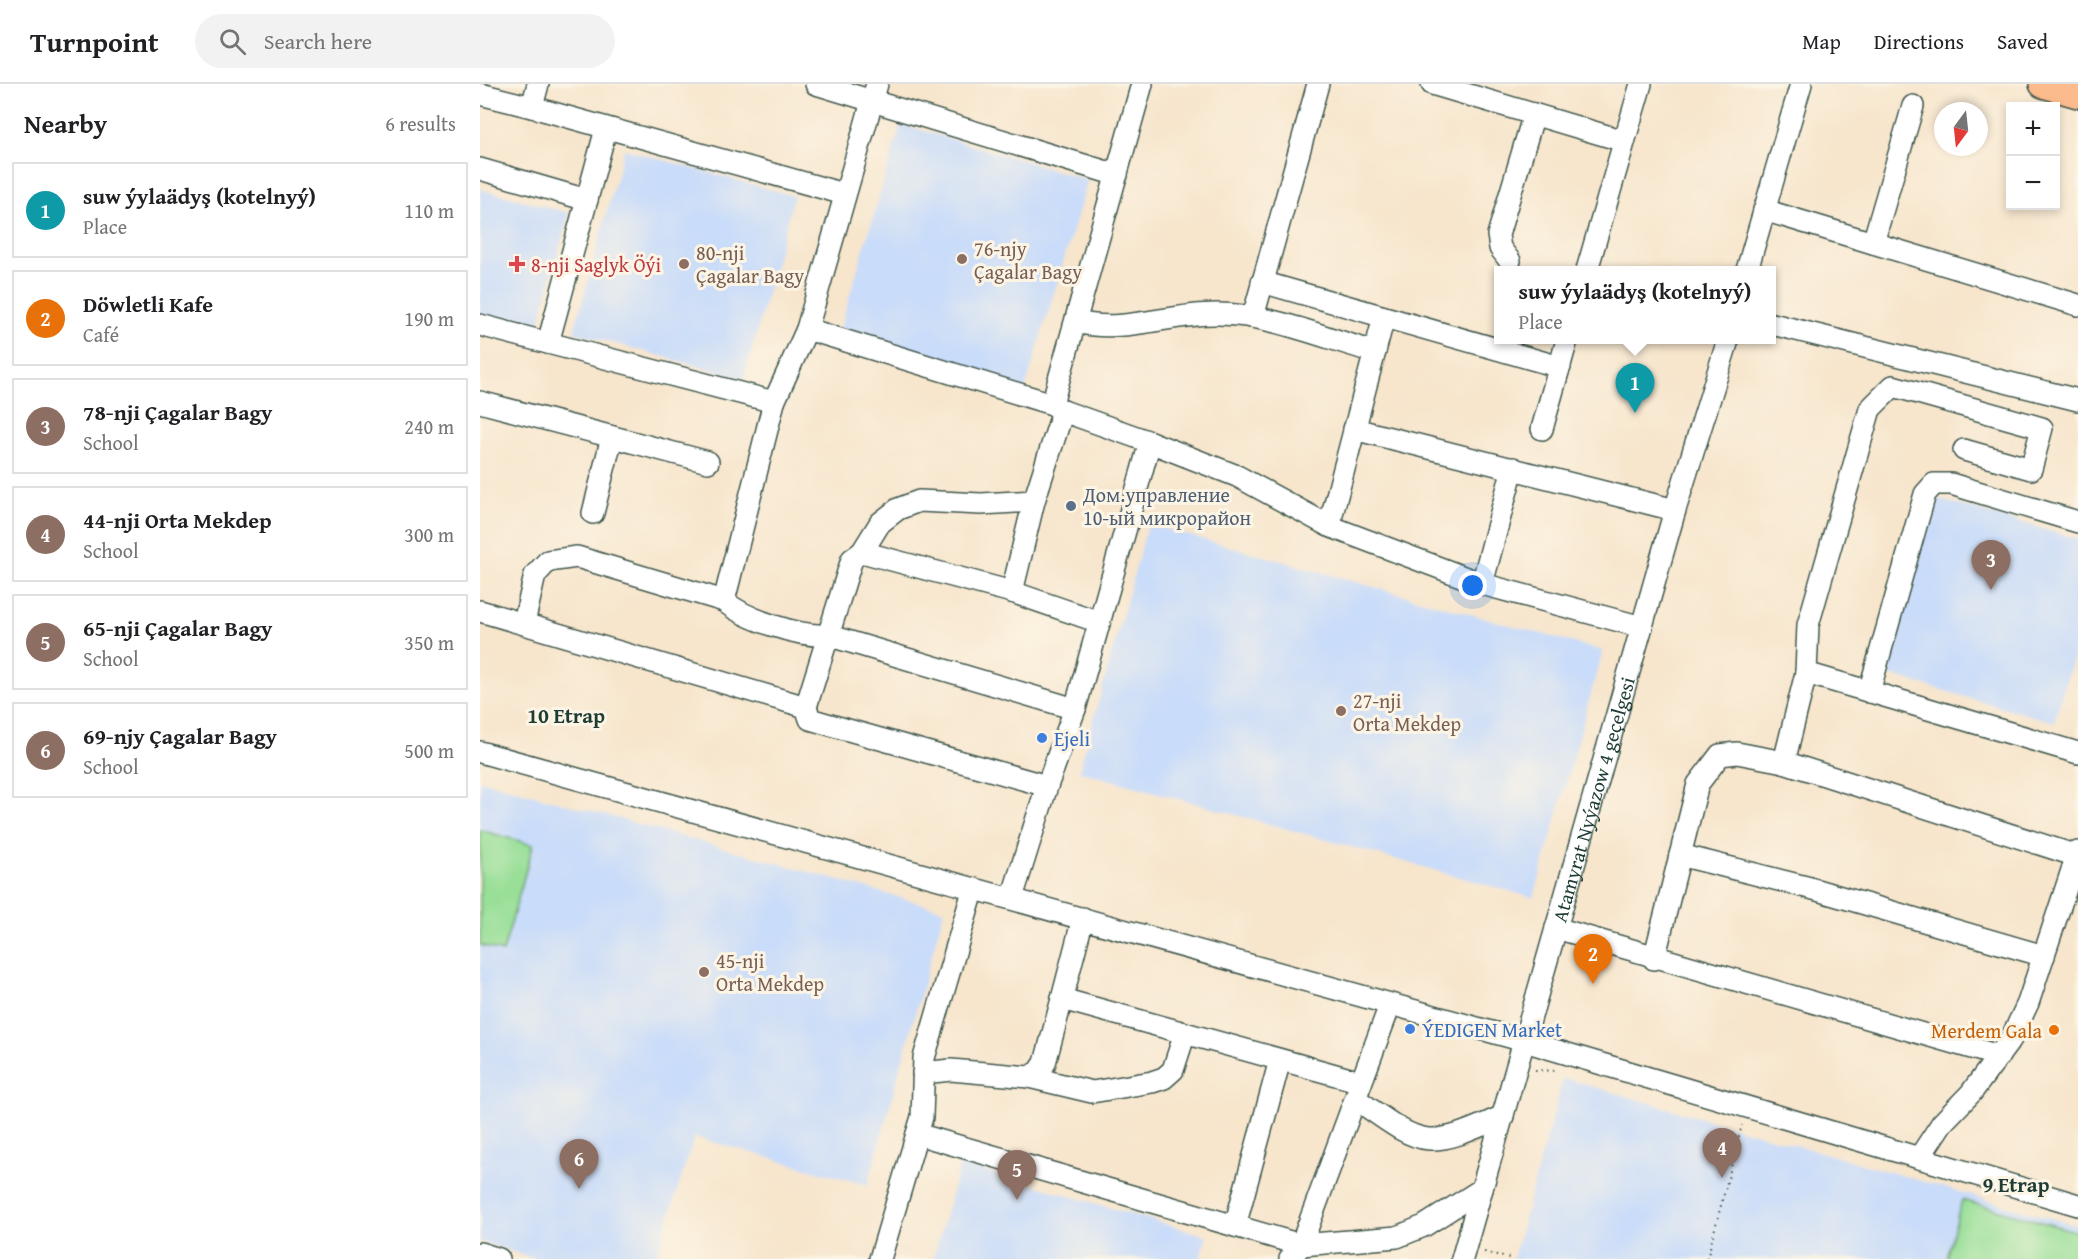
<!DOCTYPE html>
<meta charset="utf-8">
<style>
body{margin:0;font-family:"Gentium Book Plus",serif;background:#f2f2f2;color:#202124}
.controls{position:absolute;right:18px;top:18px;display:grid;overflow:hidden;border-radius:0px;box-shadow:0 3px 9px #0003}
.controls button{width:54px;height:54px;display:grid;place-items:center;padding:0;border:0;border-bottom:2px solid #e0e0e0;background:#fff;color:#202124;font:30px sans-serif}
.compass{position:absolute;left:1454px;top:18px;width:54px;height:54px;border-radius:50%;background:#fff;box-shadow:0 3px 9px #0003;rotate:195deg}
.you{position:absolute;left:993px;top:502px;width:21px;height:21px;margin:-15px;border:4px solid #fff;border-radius:50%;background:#1a73e8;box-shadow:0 0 0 9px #1a73e833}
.badge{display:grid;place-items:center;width:39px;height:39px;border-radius:50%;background:#d1495b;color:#fff;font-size:20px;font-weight:700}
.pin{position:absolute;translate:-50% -50px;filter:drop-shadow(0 2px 3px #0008)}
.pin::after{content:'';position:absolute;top:32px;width:21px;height:18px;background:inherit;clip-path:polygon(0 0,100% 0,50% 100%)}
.popup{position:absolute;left:1014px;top:182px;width:282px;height:78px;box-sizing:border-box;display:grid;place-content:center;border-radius:0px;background:#fff;filter:drop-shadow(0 2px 4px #0005);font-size:20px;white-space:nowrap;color:#757577}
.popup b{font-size:22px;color:#202124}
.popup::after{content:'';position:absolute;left:50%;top:100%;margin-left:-12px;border:12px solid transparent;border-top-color:#fff}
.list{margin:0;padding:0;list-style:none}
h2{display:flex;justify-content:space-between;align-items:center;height:78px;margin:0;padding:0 24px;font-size:26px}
h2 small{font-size:20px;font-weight:400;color:#757577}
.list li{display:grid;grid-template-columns:39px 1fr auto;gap:18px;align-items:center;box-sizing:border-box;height:96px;margin:0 12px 12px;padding:0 12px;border:2px solid #e0e0e0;border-radius:0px}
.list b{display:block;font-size:22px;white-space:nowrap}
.list p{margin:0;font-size:20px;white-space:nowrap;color:#757577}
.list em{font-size:20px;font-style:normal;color:#757577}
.icon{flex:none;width:33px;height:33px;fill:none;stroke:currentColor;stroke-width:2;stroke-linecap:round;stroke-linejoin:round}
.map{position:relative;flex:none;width:1598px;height:1175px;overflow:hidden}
header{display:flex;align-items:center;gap:36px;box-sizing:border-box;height:84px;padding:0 30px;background:#fff;border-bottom:2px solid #e0e0e0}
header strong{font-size:28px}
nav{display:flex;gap:33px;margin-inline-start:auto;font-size:21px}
.search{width:420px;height:54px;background:#f2f2f2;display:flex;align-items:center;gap:15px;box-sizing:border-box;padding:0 21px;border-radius:33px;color:#757577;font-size:22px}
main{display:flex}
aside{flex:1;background:#fff}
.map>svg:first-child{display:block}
.built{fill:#c9dcf9}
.green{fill:#99df98;stroke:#5c8e66;stroke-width:1.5}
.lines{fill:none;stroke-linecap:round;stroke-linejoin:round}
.minor-casing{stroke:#3f564b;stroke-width:24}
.major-casing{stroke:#3f564b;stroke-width:30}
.path{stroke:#3f564b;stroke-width:2;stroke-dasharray:1.5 4.5;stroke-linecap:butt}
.minor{stroke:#fff;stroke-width:21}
.major{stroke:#fbbb8d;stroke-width:27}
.education-dot{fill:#8d6e63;stroke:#fcf5e5;stroke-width:2}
.health-dot{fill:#e0444e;stroke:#fcf5e5;stroke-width:2}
.service-dot{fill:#5c6f8a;stroke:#fcf5e5;stroke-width:2}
.shop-dot{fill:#3f7fe0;stroke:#fcf5e5;stroke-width:2}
.food-dot{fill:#e8710a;stroke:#fcf5e5;stroke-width:2}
.labels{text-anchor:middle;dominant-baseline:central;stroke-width:6;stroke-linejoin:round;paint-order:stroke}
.education-label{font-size:20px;fill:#785e54;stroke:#fcf5e5;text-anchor:start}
.health-label{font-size:20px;fill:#be3a42;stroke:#fcf5e5;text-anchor:start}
.service-label{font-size:20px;fill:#4e5e75;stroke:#fcf5e5;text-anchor:start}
.shop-label{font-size:20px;fill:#366cbe;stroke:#fcf5e5;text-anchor:start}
.street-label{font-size:20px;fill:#1f3d34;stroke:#fcf5e5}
.food-label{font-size:20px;fill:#c56008;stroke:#fcf5e5;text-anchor:end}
.neighbourhood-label{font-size:21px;font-weight:bold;fill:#1f3d34;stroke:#fcf5e5}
</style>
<header>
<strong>Turnpoint</strong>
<div class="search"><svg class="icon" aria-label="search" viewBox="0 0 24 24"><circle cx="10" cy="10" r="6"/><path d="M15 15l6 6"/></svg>Search here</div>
<nav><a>Map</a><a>Directions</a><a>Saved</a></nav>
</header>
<main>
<aside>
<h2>Nearby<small>6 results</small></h2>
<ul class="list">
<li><span class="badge" style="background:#0f9aa8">1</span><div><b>suw ýylaädyş (kotelnyý)</b><p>Place</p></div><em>110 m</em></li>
<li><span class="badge" style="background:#e8710a">2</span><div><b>Döwletli Kafe</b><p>Café</p></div><em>190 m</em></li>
<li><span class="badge" style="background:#8d6e63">3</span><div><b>78-nji Çagalar Bagy</b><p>School</p></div><em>240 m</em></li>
<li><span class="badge" style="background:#8d6e63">4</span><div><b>44-nji Orta Mekdep</b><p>School</p></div><em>300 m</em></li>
<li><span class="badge" style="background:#8d6e63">5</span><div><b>65-nji Çagalar Bagy</b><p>School</p></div><em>350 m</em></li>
<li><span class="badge" style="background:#8d6e63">6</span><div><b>69-njy Çagalar Bagy</b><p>School</p></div><em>500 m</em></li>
</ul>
</aside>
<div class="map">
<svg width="1598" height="1175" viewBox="0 0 1598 1175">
<rect width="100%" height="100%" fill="#fcf5e5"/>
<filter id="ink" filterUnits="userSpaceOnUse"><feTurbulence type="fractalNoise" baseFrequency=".0167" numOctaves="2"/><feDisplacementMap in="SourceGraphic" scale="12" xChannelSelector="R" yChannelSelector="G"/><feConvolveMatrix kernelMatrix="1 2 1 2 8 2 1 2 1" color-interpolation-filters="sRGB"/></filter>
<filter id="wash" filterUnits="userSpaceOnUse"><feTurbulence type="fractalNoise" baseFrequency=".008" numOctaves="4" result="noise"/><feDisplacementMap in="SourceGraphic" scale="24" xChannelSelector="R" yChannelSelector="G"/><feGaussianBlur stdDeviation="1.35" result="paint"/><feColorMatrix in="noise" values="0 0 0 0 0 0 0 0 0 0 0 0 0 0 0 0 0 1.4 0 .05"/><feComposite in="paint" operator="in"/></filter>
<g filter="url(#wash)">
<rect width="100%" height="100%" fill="#f7e5cc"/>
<g class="built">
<path d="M421,40L608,96L544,309L357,254Z"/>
<path d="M144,65L314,112L264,295L94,248Z"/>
<path d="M0,105L89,129L57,248L0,232Z"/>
<path d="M1451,413L1598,455V557L1574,638L1402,589Z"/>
<path d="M668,440L1123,567L1054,814L599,687Z"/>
<path d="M0,696L464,826L388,1101L214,1053L176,1175H56L0,1158Z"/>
<path d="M1083,994L1598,1142V1175H1033Z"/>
<path d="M480,1080L727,1152L720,1175H453Z"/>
</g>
<g class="green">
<path d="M0,746L53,761L23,868L0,861Z"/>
<path d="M1482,1116L1598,1148V1175H1466Z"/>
</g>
</g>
<g filter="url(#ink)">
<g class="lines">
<g class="minor-casing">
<g id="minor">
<path d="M58,0L52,23L364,110"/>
<path d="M336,0L637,91"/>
<path d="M952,0L1144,57"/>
<path d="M0,10L52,23"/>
<path d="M126,45L68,259L294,318L327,245L397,0"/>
<path d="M0,85L107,116"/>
<path d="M1284,126L1598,221"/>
<path d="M1393,159L1433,22"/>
<path d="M1030,177L1020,164L1018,151L1054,30"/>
<path d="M1107,186L1161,0"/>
<path d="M1267,186L1321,0"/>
<path d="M782,198L1080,283"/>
<path d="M773,233L838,0"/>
<path d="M596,238C645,250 689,229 738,230C790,230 844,254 895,268"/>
<path d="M1292,240L1598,316"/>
<path d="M0,241L68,259"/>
<path d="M327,245L572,320L583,327L670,358L595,625L567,702L532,814"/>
<path d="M0,318L228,378"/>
<path d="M572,320L662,0"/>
<path d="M874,345L1195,426"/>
<path d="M1062,345L1087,256"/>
<path d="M670,358L757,392L849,442L1002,500L1162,543"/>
<path d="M113,429L132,353"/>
<path d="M849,442L904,233"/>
<path d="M382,468L400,439L418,425L439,417L501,420L554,417"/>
<path d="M1002,500L1033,384"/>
<path d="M532,508L554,417L583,327"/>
<path d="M244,517L294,318"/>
<path d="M0,527L326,623L330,635L347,640L567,702"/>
<path d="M44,539L55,491L68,477L97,473L244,517C265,535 319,553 347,551L595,625"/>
<path d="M1326,589L1598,669"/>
<path d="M1389,608L1445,410L1454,400H1471L1598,438"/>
<path d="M326,623L372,475L382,468L532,508L619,538"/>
<path d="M0,668L1044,957L1598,1121"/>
<path d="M1304,678L1326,589L1328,541L1390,325L1413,302L1562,344L1551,385L1484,366"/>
<path d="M1200,771L1330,804L1564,872"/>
<path d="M603,834L582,915L881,998"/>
<path d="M1076,844L1519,972"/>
<path d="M1174,875L1218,700L1240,671L1257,669L1304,678L1597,772"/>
<path d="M443,989L471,986L549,993L559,988L565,979L582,915"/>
<path d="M549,993L612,1008L672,998L684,994L693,986L705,949"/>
<path d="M876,1015C944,1063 945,1067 1023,1032"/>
<path d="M437,1050L821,1161L917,1153L944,1142L1002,1105"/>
<path d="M1439,1074L1462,1039L1491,1009L1531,955L1548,919L1598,768"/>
<path d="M755,1142L800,976"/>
<path d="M0,1169L19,1175"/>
<path d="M400,1175L442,1033L444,974L493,807"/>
<path d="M810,1175L821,1161L910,921"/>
<path id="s1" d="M982,1175L1195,426L1248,256"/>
</g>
</g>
<g class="major-casing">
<path id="major" d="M1563,0L1598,10"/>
</g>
<g class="path">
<path d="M1055,986L1079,987"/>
<path d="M1004,1168L1034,1175"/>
<path d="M1227,1175L1262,1041"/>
</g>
<use href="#minor" class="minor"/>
<use href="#major" class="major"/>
</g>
</g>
<g class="education-dot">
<circle cx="482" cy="175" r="6"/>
<circle cx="204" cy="180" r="6"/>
<circle cx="861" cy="627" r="6"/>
<circle cx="224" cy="888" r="6"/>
</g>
<path class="health-dot" d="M34 171h6v6h6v6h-6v6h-6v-6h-6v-6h6z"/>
<circle class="service-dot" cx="591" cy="422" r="6"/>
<g class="shop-dot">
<circle cx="562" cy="654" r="6"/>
<circle cx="930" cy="945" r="6"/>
</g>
<circle class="food-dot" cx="1574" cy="946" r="6"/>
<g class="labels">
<g class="education-label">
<text x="494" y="164">76-njy<tspan x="494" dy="23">Çagalar Bagy</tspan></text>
<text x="216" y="168">80-nji<tspan x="216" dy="23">Çagalar Bagy</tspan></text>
<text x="873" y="616">27-nji<tspan x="873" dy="23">Orta Mekdep</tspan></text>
<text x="236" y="876">45-nji<tspan x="236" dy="23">Orta Mekdep</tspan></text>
</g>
<g class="health-label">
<text x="51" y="180">8-nji Saglyk Öýi</text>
</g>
<g class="service-label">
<text x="603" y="410">Дом.управление<tspan x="603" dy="23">10-ый микрорайон</tspan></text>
</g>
<g class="shop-label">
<text x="574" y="654">Ejeli</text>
<text x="942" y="945">ÝEDIGEN Market</text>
</g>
<g class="street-label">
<text stroke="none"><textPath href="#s1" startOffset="478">Atamyrat Nyýazow 4 geçelgesi</textPath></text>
</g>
<g class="food-label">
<text x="1562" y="946">Merdem Gala</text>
</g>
<g class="neighbourhood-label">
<text x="86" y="631">10 Etrap</text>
<text x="1536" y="1100">9 Etrap</text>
</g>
</g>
</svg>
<div class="controls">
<button>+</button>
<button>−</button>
</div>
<svg class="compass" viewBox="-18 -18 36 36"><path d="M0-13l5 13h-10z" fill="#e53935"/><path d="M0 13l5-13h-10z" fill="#757577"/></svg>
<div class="you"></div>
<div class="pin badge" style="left:1155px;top:329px;background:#0f9aa8">1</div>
<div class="popup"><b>suw ýylaädyş (kotelnyý)</b>Place</div>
<div class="pin badge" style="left:1113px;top:900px;background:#e8710a">2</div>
<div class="pin badge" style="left:1511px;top:506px;background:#8d6e63">3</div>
<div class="pin badge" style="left:1242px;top:1094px;background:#8d6e63">4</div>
<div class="pin badge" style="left:537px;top:1116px;background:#8d6e63">5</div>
<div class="pin badge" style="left:99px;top:1105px;background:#8d6e63">6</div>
</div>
</main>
